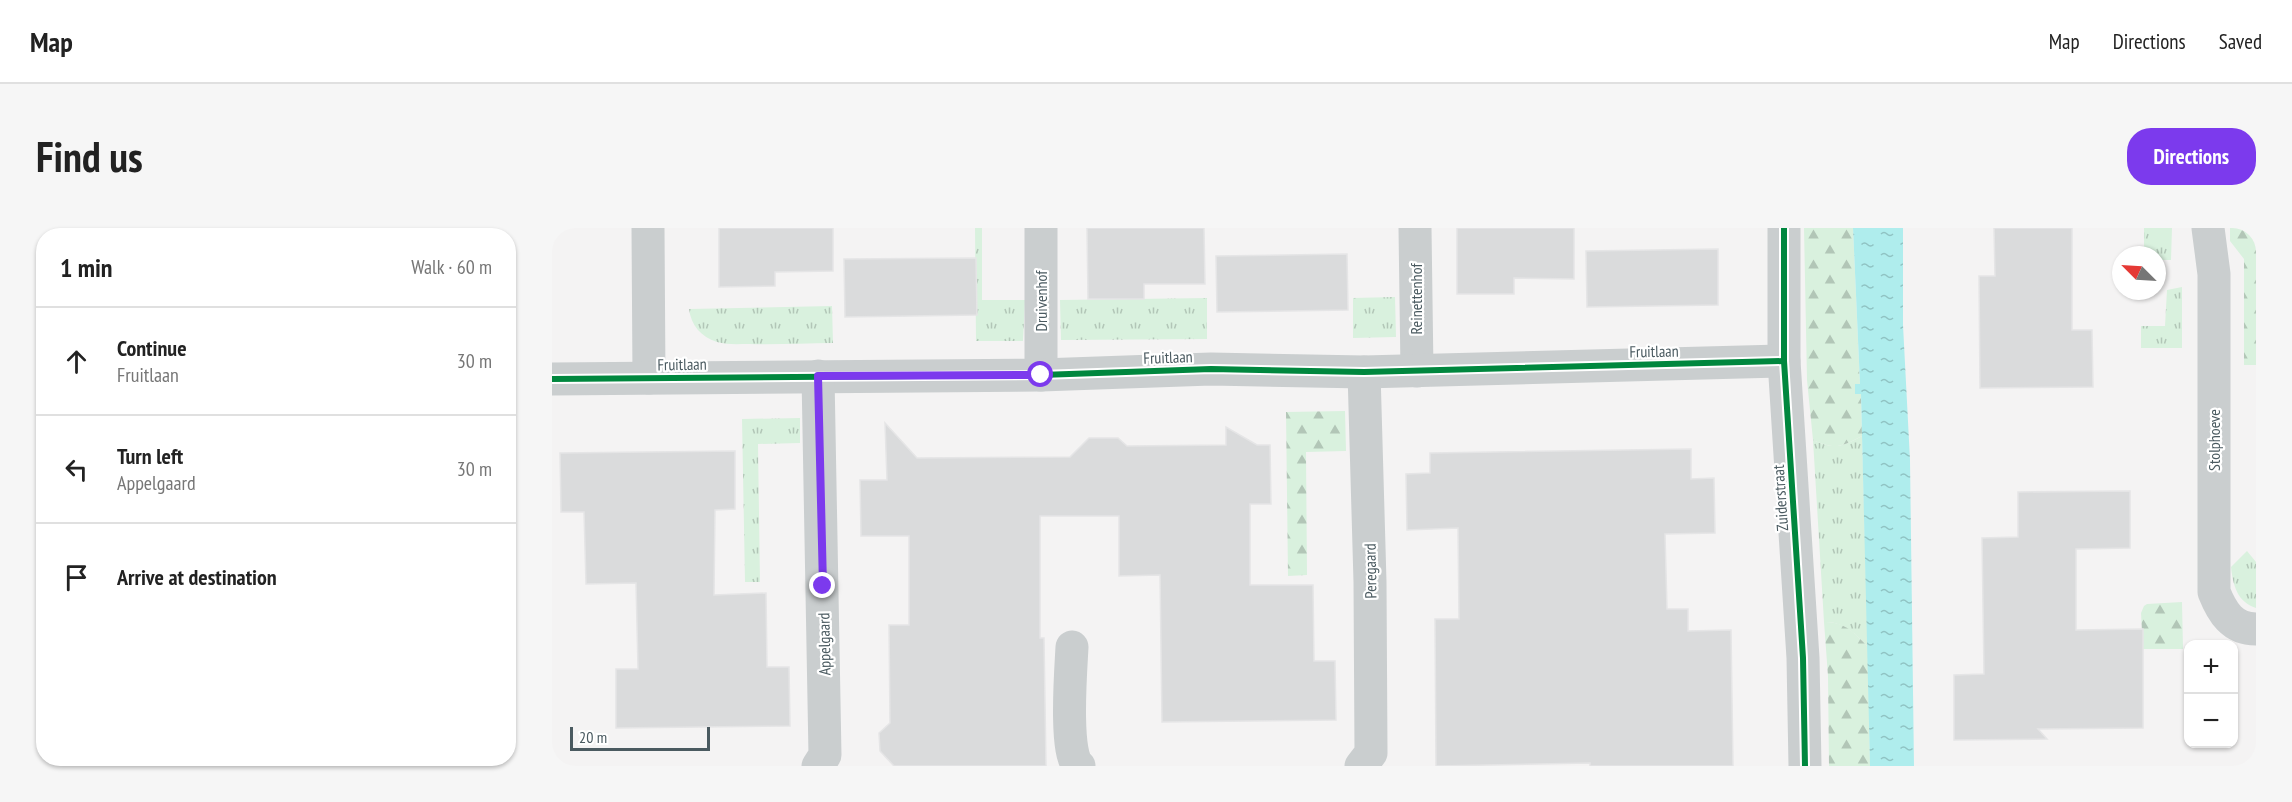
<!DOCTYPE html>
<meta charset="utf-8">
<style>
body{margin:0;font-family:"PT Sans Narrow",sans-serif;background:#f6f6f6;color:#222}
.controls{position:absolute;right:18px;bottom:18px;display:grid;overflow:hidden;border-radius:12px;box-shadow:0 2px 4px #0004}
.controls button{width:54px;height:54px;display:grid;place-items:center;padding:0;border:0;border-bottom:2px solid #e0e0e0;background:#fff;color:#222;font:30px sans-serif}
.compass{position:absolute;left:1560px;top:18px;width:54px;height:54px;border-radius:50%;background:#fff;box-shadow:0 2px 4px #0004;rotate:294deg}
.scale{position:absolute;left:18px;bottom:15px;width:140px;box-sizing:border-box;padding-left:6px;border:3px solid #4a5a60;border-top:0;font-size:16px;line-height:21px;white-space:nowrap;color:#4a5a60;-webkit-text-stroke:4px #fff;paint-order:stroke}
.stop{position:absolute;width:18px;height:18px;margin:-14px;border:4px solid #7c3aed;border-radius:50%;background:#fff}
.stop.end{background:#7c3aed;border-color:#fff;box-shadow:0 2px 6px #0008}
.list{margin:0;padding:0;list-style:none}
h2{display:flex;justify-content:space-between;align-items:center;height:78px;margin:0;padding:0 24px;font-size:26px}
h2 small{font-size:20px;font-weight:400;color:#767676}
.list li{display:grid;grid-template-columns:39px 1fr auto;gap:18px;align-items:center;box-sizing:border-box;height:108px;padding:0 24px;border-top:2px solid #e0e0e0}
.list b{display:block;font-size:22px;white-space:nowrap}
.list p{margin:0;font-size:20px;white-space:nowrap;color:#767676}
.list em{font-size:20px;font-style:normal;color:#767676}
.icon{flex:none;width:33px;height:33px;fill:none;stroke:currentColor;stroke-width:2;stroke-linecap:round;stroke-linejoin:round}
.map{position:relative;flex:none;width:1704px;height:538px;overflow:hidden;border-radius:24px}
header{display:flex;align-items:center;gap:36px;box-sizing:border-box;height:84px;padding:0 30px;background:#fff;border-bottom:2px solid #e0e0e0}
header strong{font-size:28px}
nav{display:flex;gap:33px;margin-inline-start:auto;font-size:21px}
.intro{display:flex;align-items:center;justify-content:space-between;box-sizing:border-box;height:144px;padding:0 36px}
h1{margin:0;font-size:42px}
.button{padding:15px 27px;border-radius:24px;background:#7c3aed;color:#fff;font-size:21px;font-weight:700}
main{display:flex;gap:36px;padding:0 36px}
aside{flex:1;background:#fff;border-radius:24px;box-shadow:0 2px 4px #0004}
.map>svg:first-child{display:block}
.grass{fill:url(#grass-tufts)}
.forest{fill:url(#forest-firs)}
.water{fill:url(#water-ripples)}
.building{fill:#dadbdc;stroke:#e5e5e6;stroke-width:1.5}
.lines{fill:none;stroke-linecap:round;stroke-linejoin:round}
.minor{stroke:#cacecf;stroke-width:33}
.cycleway-casing{stroke:#fff;stroke-width:10}
.cycleway{stroke:#00873e;stroke-width:6}
.route{stroke:#7c3aed;stroke-width:8}
.labels{text-anchor:middle;dominant-baseline:central;stroke-width:4.5;stroke-linejoin:round;paint-order:stroke}
.street-label{font-size:16px;fill:#4a5a60;stroke:#fff}
</style>
<header>
<strong>Map</strong>
<nav><a>Map</a><a>Directions</a><a>Saved</a></nav>
</header>
<div class="intro"><h1>Find us</h1><a class="button">Directions</a></div>
<main>
<aside>
<h2>1 min<small>Walk · 60 m</small></h2>
<ul class="list">
<li><svg class="icon" aria-label="ahead" viewBox="0 0 24 24"><path d="M12 20V5M6 11l6-6 6 6"/></svg><div><b>Continue</b><p>Fruitlaan</p></div><em>30 m</em></li>
<li><svg class="icon" aria-label="left" viewBox="0 0 24 24"><path d="M17 20v-9H6M10 6l-5 5 5 5"/></svg><div><b>Turn left</b><p>Appelgaard</p></div><em>30 m</em></li>
<li><svg class="icon" aria-label="arrive" viewBox="0 0 24 24"><path d="M6 21V4h12l-3 4 3 4H6"/></svg><div><b>Arrive at destination</b></div></li>
</ul>
</aside>
<div class="map">
<svg width="1704" height="538" viewBox="0 0 1704 538">
<defs>
<pattern id="grass-tufts" width="24" height="20" patternUnits="userSpaceOnUse" patternTransform="scale(1.5)"><rect width="24" height="20" fill="#d9f1de"/><path d="M3 7l-1-3M5 7V3M7 7l1-3M15 17l-1-3M17 17v-4M19 17l1-3" fill="none" stroke="#b2c6b7"/></pattern>
<pattern id="forest-firs" width="22" height="20" patternUnits="userSpaceOnUse" patternTransform="scale(1.5)"><rect width="22" height="20" fill="#d9f1de"/><path d="M5 1l3.5 6h-7zM16 11l3.5 6h-7z" fill="#b2c6b7"/></pattern>
<pattern id="water-ripples" width="26" height="14" patternUnits="userSpaceOnUse" patternTransform="scale(1.5)"><rect width="26" height="14" fill="#afeded"/><path d="M2 4q2-2 4 0t4 0M15 11q2-2 4 0t4 0" fill="none" stroke="#90c3c3"/></pattern>
</defs>
<rect width="100%" height="100%" fill="#f4f3f3"/>
<g class="grass">
<path d="M423,0H430V72H473L471,113H424Z"/>
<path d="M1592,0H1620L1619,32H1605V27H1592Z"/>
<path d="M1630,59V120H1589V98H1613L1615,62Z"/>
<path d="M843,69L844,109L801,110V70Z"/>
<path d="M655,70V111L509,112L508,72Z"/>
<path d="M280,78L281,115C253,115 225,117 197,116C187,116 175,117 165,114C149,109 139,97 137,81Z"/>
<path d="M248,190V215L206,216L208,354H193L190,191Z"/>
<path d="M1310,208L1316,419C1304,406 1291,393 1272,394L1261,212C1283,222 1289,219 1310,208Z"/>
<path d="M1695,323L1704,334V380C1685,374 1681,357 1679,339Z"/>
</g>
<g class="forest">
<path d="M1252,0H1301L1308,156L1304,166L1309,165L1310,208C1289,219 1283,222 1261,212L1255,152Z"/>
<path d="M1678,0H1704V137H1692V31L1678,13Z"/>
<path d="M793,183L794,223L754,224L755,347L736,348L734,184Z"/>
<path d="M1630,374L1631,421H1591L1589,385L1592,378L1595,376Z"/>
<path d="M1272,394C1292,393 1303,405 1316,419L1318,538H1277L1276,448Z"/>
</g>
<path class="water" d="M1301,0H1351V97L1358,232L1362,538H1318L1309,166H1303V156H1308Z"/>
<g class="building">
<path d="M167,0H281V43L223,44V58L167,59Z"/>
<path d="M535,0H652L653,56H592V71H536Z"/>
<path d="M905,0H1022V51L962,50V66H905Z"/>
<path d="M1442,0H1520V102H1540L1541,159L1428,160L1427,48H1443Z"/>
<path d="M1166,21V77L1035,79L1034,23Z"/>
<path d="M795,26L796,82L665,84L664,28Z"/>
<path d="M424,30L425,87L293,89L292,31Z"/>
<path d="M333,195L365,230L518,229L537,210H566L575,218L674,217V199L705,217H718L719,276H698V357H761L762,433H783L784,492L610,494L608,347L567,348V288H488V410H492L494,538H342L328,523L327,505L338,495L337,397H357V308H309L308,252H335Z"/>
<path d="M1139,221V251L1162,250L1163,305L1113,306L1115,381H1136V403L1179,402L1181,538H1038V535L884,538L883,391H907L906,300L855,302L854,246L878,245V225Z"/>
<path d="M183,223V281L163,282L162,367L214,365L215,439H237L238,498L64,500V441H86L84,355L34,356L32,284H9L8,225Z"/>
<path d="M1578,263V320L1524,321V402L1591,401V500L1486,501L1495,511L1402,512V447L1432,446L1430,310L1466,309V264Z"/>
</g>
<g class="lines">
<g class="minor">
<path d="M96,0L97,150"/>
<path d="M489,0V147"/>
<path d="M863,0L865,143"/>
<path d="M1232,0V133L1251,430L1253,538"/>
<path d="M1656,0L1662,46V364C1670,384 1680,401 1704,401"/>
<path d="M0,151L489,147L659,141L812,144L1232,133"/>
<path d="M520,419C519,439 512,528 527,538"/>
<path d="M266,538L273,527L266,148"/>
<path d="M809,538L819,525L818,354L812,144"/>
</g>
<g class="cycleway-casing">
<g id="cycleway">
<path d="M1232,0V133L1251,430L1253,538"/>
<path d="M0,151L489,147L659,141L812,144L1232,133"/>
</g>
</g>
<use href="#cycleway" class="cycleway"/>
</g>
<g class="lines">
<path class="route" d="M271,358L266,148L489,147"/>
</g>
<g class="labels">
<g class="street-label">
<text transform="translate(864 71) rotate(-90)">Reinettenhof</text>
<text transform="translate(489 73) rotate(-90)">Druivenhof</text>
<text transform="translate(1102 123) rotate(-1)">Fruitlaan</text>
<text transform="translate(616 129) rotate(-2)">Fruitlaan</text>
<text transform="translate(130 136) rotate(-1)">Fruitlaan</text>
<text transform="translate(1662 212) rotate(-90)">Stolphoeve</text>
<text transform="translate(1228 270) rotate(-94)">Zuiderstraat</text>
<text transform="translate(818 343) rotate(-91)">Peregaard</text>
<text transform="translate(272 416) rotate(-91)">Appelgaard</text>
</g>
</g>
</svg>
<div class="controls">
<button>+</button>
<button>−</button>
</div>
<svg class="compass" viewBox="-18 -18 36 36"><path d="M0-13l5 13h-10z" fill="#e53935"/><path d="M0 13l5-13h-10z" fill="#767676"/></svg>
<div class="scale">20 m</div>
<div class="stop" style="left:489px;top:147px"></div>
<div class="stop end" style="left:271px;top:358px"></div>
</div>
</main>
